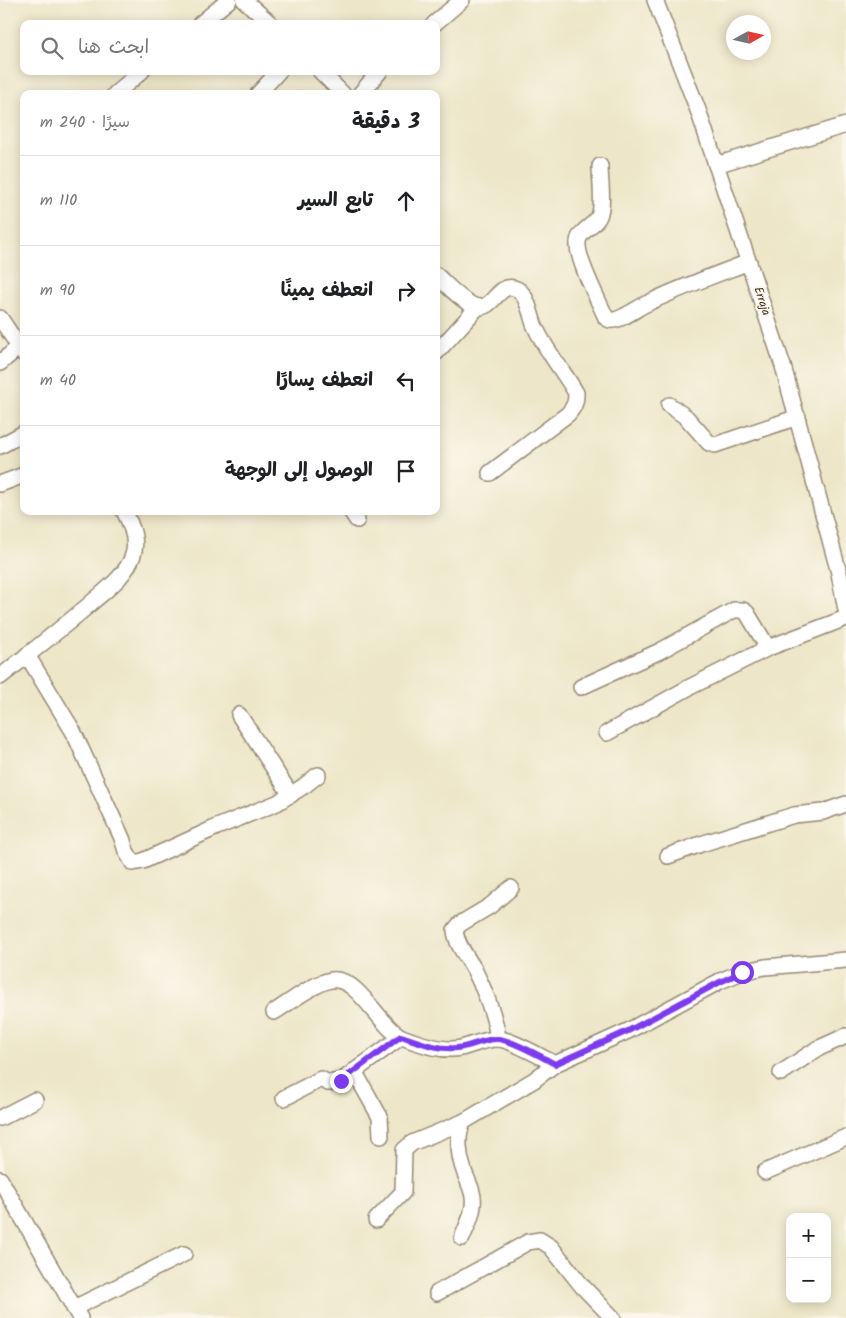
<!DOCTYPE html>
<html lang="ar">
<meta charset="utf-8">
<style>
body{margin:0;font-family:Kalam,"Playpen Sans Arabic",sans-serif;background:#f2f2f2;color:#202124;direction:rtl}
.controls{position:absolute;right:15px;bottom:15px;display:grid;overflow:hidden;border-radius:10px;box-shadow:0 2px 12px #0003}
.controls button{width:45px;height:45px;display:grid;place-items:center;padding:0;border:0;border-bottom:1px solid #e0e0e0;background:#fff;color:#202124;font:25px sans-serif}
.compass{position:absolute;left:726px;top:15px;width:45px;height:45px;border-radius:50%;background:#fff;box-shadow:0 2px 12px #0003;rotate:82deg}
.stop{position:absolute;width:15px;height:15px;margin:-11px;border:4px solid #7c3aed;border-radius:50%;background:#fff}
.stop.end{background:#7c3aed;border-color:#fff;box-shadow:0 1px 5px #0008}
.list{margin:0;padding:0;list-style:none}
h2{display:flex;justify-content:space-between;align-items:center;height:65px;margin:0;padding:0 20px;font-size:21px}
h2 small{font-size:16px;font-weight:400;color:#757577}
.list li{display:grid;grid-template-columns:32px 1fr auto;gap:15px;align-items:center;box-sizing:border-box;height:90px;padding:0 20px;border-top:1px solid #e0e0e0}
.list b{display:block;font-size:19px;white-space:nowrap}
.list em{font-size:16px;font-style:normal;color:#757577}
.icon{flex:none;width:28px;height:28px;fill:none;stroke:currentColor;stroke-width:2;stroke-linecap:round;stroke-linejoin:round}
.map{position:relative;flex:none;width:846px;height:1318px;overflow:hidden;direction:ltr}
.search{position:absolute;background:#fff;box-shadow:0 2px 12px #0003;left:20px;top:20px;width:420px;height:55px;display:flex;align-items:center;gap:12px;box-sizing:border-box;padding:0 18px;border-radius:10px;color:#757577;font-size:19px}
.panel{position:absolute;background:#fff;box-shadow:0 2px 12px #0003;left:20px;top:90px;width:420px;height:425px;border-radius:10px;direction:rtl}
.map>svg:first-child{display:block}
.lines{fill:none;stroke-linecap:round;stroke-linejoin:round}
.minor-casing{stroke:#948873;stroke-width:18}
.minor{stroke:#fff;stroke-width:15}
.route{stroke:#7c3aed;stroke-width:6}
.labels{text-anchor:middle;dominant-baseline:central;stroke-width:4.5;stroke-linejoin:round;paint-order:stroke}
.street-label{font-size:12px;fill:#3b2a1e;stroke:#fbf7ec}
</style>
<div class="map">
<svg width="846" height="1318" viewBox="0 0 846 1318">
<rect width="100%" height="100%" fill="#fbf7ec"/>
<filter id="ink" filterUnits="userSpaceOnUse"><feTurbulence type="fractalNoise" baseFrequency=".02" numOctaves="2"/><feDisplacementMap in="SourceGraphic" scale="10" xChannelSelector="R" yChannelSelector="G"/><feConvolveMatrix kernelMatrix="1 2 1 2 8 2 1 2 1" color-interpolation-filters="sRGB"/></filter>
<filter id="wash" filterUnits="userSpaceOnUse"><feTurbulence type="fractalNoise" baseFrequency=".0096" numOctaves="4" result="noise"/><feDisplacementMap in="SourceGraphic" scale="20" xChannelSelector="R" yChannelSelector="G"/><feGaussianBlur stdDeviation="1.12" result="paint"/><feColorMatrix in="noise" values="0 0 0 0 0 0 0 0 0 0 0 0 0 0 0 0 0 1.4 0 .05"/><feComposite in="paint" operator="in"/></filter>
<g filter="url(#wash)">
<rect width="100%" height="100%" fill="#ede6c8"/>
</g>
<g filter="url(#ink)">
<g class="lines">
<g class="minor-casing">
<g id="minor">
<path d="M244,0L271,24"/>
<path d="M655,0L698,110L783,366L839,573L846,610"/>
<path d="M200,24L229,0"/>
<path d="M434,24L462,0"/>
<path d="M320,71L343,94"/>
<path d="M115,94L142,71"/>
<path d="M258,94L279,71"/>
<path d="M360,94L380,71"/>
<path d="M716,165L846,125"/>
<path d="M600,166C600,179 604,204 599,216C595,226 579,230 578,242C576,259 599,301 606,318L610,320C620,322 638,307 648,303C681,287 715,275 749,262"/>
<path d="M436,275C447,285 458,298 472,305C493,315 496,283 514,288C527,291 530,313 534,324C544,349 563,370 576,393C576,403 574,407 568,414L490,473"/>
<path d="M0,318L24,354"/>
<path d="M436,353L478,307"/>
<path d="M0,363L19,347"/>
<path d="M669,405L686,417L709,443L715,445L798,417"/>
<path d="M0,446L24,433"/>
<path d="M0,484L24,475"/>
<path d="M351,511L357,520"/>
<path d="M27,655L73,731L122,838L126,851L133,863L143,861L217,827L277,803L304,786L318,775"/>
<path d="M0,677C30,653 61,629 90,604C106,590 126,576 133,555C138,540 131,524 124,511"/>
<path d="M581,687L660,651L734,610H743L747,613L768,648"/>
<path d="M239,715L291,795"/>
<path d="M607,733L688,688L768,648L846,618"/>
<path d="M668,856L701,844L794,815L823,812L846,804"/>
<path d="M274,1012C288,1004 321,977 337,980C360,982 382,1029 402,1037C420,1044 443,1052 461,1048C473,1045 487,1038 499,1039C512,1040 541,1057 555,1064L628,1031L720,981L742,972L765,967L846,960"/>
<path d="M498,1039C495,1014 485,991 474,969C467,957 456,944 455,930L460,924L490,906L511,888"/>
<path d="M354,1071L380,1117L381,1136"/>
<path d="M781,1073L817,1049L846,1036"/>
<path d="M284,1098L321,1079L328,1083L341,1081L401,1037"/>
<path d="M0,1118L35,1100"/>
<path d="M765,1172L846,1137"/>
<path d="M0,1179L80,1318"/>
<path d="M376,1220L403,1192L404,1150L412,1143L463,1122"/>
<path d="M462,1238C467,1226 475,1211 473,1197C472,1188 467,1180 464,1171C459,1157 456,1136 463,1122L534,1080L555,1064"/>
<path d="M437,1293L528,1242L540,1240L551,1247L582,1286L613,1318"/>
<path d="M74,1308L184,1254"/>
</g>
</g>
<use href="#minor" class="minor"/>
</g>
</g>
<g class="lines" filter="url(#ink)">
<path class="route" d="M341,1081L401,1036C419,1042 438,1050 457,1048C471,1047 485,1038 498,1039C512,1040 542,1057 555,1064L628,1031L720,982L742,972"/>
</g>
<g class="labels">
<g class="street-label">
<text transform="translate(762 301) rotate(72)">Erraja</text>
</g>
</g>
</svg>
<div class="controls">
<button>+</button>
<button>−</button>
</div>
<svg class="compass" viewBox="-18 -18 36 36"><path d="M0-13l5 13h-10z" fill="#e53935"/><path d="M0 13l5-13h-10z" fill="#757577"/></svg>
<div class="stop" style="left:742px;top:972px"></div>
<div class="stop end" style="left:341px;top:1081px"></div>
<div class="search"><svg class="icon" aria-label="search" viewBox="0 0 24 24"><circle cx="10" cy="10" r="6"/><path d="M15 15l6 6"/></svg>ابحث هنا</div>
<section class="panel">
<h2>3 دقيقة<small>سيرًا · 240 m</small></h2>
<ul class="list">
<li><svg class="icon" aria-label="ahead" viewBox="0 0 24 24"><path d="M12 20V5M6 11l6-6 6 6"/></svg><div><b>تابع السير</b></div><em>110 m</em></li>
<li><svg class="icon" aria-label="right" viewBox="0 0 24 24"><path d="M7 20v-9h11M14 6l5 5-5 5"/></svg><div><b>انعطف يمينًا</b></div><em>90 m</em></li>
<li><svg class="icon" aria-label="left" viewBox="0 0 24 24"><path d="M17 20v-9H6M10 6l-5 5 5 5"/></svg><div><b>انعطف يسارًا</b></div><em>40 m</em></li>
<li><svg class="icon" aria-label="arrive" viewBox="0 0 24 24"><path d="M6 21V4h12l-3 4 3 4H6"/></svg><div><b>الوصول إلى الوجهة</b></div></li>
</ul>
</section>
</div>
